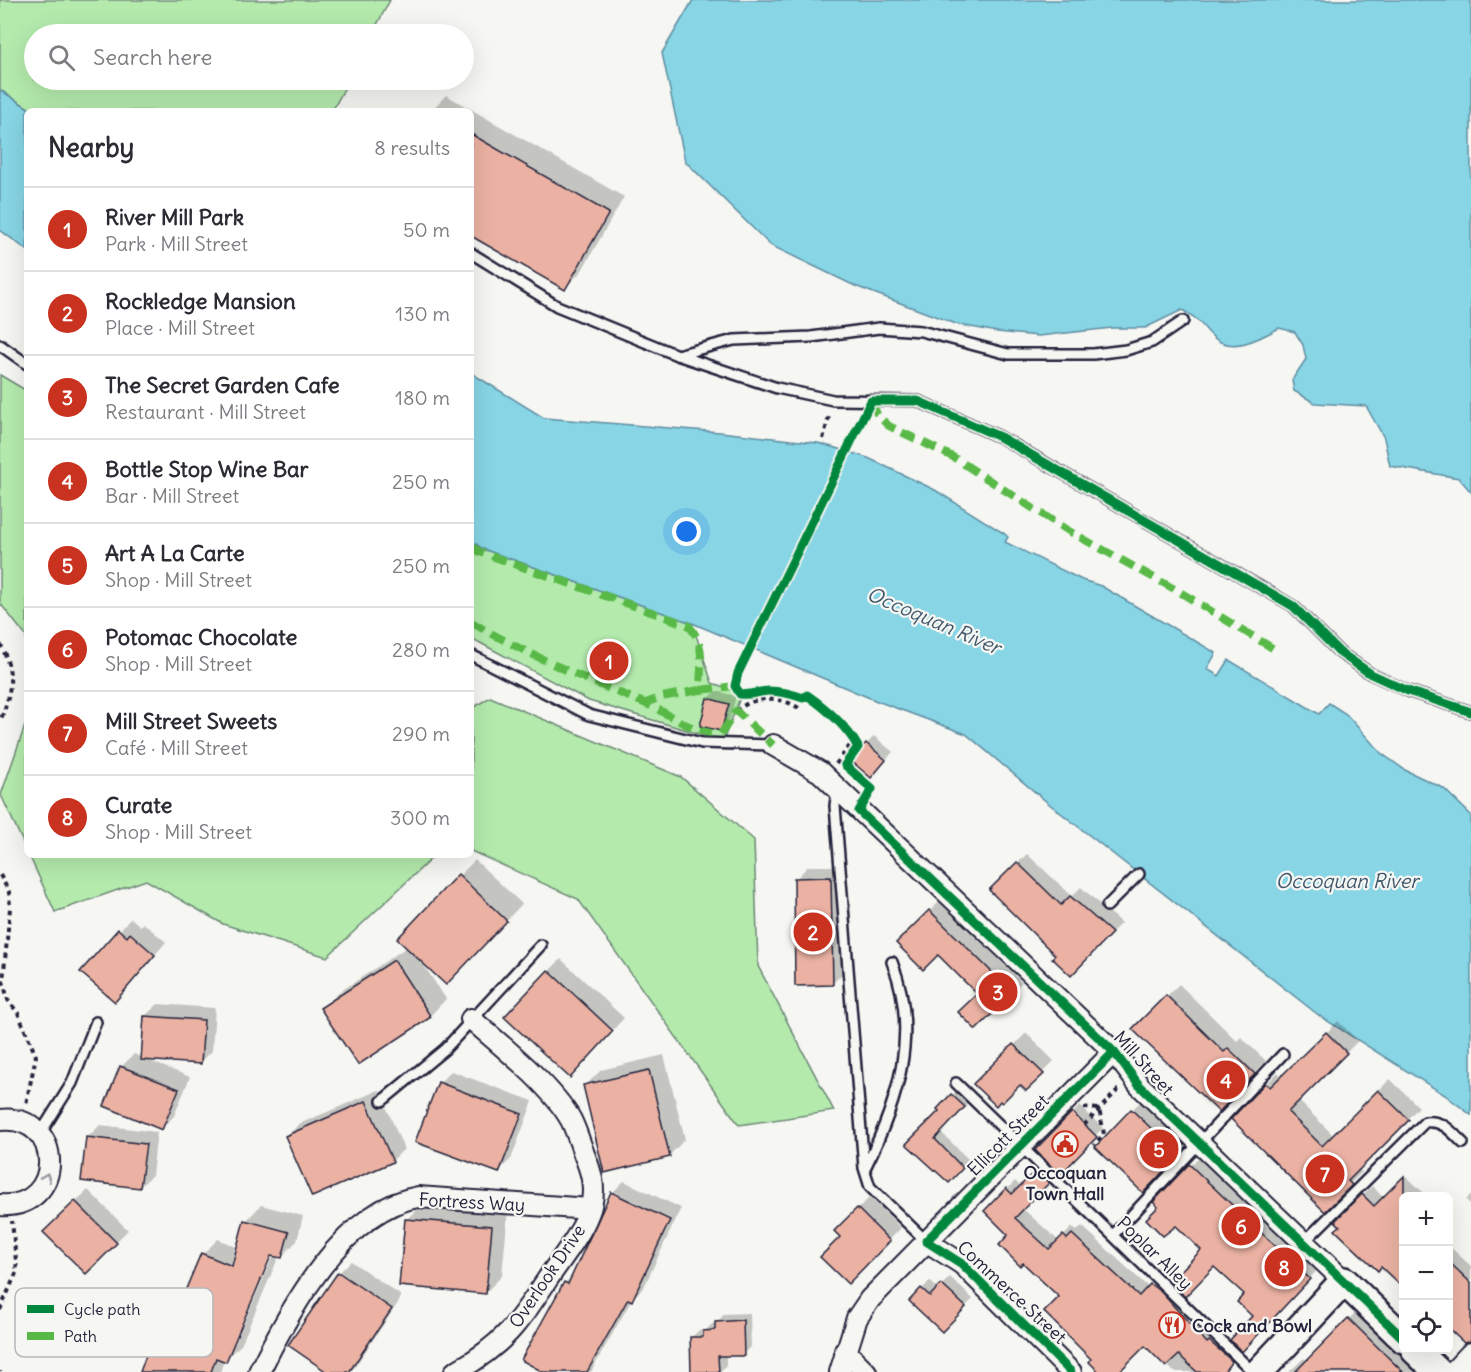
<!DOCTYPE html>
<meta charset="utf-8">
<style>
body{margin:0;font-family:Delius,sans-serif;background:#f7f7f7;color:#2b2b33}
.controls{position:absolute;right:18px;bottom:18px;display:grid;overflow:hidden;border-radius:9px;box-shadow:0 6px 24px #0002}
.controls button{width:54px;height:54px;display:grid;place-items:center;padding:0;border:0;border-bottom:2px solid #e1e1e2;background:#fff;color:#2b2b33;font:30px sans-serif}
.you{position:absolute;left:687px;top:532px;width:21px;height:21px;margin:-15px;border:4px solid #fff;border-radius:50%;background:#1a73e8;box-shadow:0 0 0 9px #1a73e833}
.badge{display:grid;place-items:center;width:39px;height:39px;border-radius:50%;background:#c8321e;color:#fff;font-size:20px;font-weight:700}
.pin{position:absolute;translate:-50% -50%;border:3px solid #fff;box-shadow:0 2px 6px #0006}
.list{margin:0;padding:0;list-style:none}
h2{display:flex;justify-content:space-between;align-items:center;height:78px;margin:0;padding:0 24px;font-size:26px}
h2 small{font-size:20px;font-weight:400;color:#7c7c81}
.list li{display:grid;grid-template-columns:39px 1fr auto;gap:18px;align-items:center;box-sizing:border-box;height:84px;padding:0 24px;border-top:2px solid #e1e1e2}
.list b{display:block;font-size:22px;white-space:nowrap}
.list p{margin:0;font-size:20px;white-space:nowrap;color:#7c7c81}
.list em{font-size:20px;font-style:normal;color:#7c7c81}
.icon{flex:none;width:33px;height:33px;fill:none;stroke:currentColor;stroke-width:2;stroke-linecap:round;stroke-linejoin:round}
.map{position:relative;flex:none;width:1471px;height:1372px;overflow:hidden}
.search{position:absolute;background:#fff;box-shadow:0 6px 24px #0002;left:24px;top:24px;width:450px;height:66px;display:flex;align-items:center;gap:15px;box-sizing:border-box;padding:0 21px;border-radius:33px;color:#7c7c81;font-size:22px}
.panel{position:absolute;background:#fff;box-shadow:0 6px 24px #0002;left:24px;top:108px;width:450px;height:750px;border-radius:9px}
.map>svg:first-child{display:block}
.green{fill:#b4ebad;stroke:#6b8674;stroke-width:1.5}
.water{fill:#87d5e5;stroke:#5f8da1;stroke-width:1.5}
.shadow{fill:#0003;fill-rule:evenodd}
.building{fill:#ebb2a3;stroke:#22223b;stroke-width:1.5}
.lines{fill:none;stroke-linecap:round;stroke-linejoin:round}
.lane-casing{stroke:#22223b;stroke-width:14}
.street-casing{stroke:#22223b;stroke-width:24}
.secondary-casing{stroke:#22223b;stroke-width:32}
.path{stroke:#22223b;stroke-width:4;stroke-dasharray:4.5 4.5;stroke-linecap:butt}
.lane{stroke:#f6f6f2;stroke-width:9}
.street{stroke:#f6f6f2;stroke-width:20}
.secondary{stroke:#f6f6f2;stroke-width:27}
.quiet{stroke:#58b947;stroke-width:8;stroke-dasharray:15 8;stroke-linecap:butt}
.cycleway-casing{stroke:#f6f6f2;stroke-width:13}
.cycleway{stroke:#00873e;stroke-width:9}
.oneway{stroke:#9797a0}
.labels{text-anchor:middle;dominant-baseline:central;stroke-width:4.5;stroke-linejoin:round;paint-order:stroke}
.street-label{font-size:18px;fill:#22223b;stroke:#f6f6f2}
.poi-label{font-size:18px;font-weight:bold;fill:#22223b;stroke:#f6f6f2}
.water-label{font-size:20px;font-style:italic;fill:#40586e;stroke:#f6f6f2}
.key{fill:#f6f6f2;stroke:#b6b6bb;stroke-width:1.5}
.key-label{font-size:16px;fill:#22223b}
</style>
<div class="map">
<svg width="1471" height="1372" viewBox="0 0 1471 1372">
<rect width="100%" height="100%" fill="#f6f6f2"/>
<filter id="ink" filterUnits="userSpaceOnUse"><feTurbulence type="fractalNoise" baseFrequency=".0167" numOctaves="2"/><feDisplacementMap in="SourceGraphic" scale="12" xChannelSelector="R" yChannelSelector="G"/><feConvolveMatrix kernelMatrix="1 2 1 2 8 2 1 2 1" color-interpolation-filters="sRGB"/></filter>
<g filter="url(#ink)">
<g class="green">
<path d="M0,0H390L372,34H34V80H349L332,111H33L0,90Z"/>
<path d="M0,375L27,391V653L26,636L0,603Z"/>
<path d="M471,540L483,549L692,623L712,683L742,693L723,741L589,701L471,638Z"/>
<path d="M490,697L681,777L754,840L758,966L834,1111L739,1125L578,899L471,851V709Z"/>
<path d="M27,720V851L1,795Z"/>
<path d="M29,855H435L327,957L223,924L146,880L55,912Z"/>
</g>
<g class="water">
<path d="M693,0H1471V492L1459,478L1390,466L1384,438L1366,406L1315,403L1294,391L1292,380L1306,359L1303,345L1295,332L1279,328C1259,339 1229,356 1210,334C1199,322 1197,318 1182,310L1145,328H1112L1039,336L997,332L956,324L855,286L770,245L685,161L662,53Z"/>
<path d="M0,90L33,111H27V250L0,230Z"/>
<path d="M471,373L544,418L720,432L818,443L839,449L868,458L935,490L1005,534L1008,537L1005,542L1082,580L1101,586L1216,653L1207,669L1219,676L1229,660L1319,714L1329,703L1346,714L1381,753L1405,770L1443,788L1471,815V1115L1445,1095L1321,1017L1048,803L966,734L877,701L692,623L483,549L471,540Z"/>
</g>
<g class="shadow">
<path d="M446,95L624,197L581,272L565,288L471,234V111H431Z"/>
<path d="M716,691L736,696L729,722L721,730L708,699Z"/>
<path d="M874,736L893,752L878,768L867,744Z"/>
<path d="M1027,854L1072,896L1081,887L1121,923L1071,974L1057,955L991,890Z"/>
<path d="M475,860L522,904L462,967L421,961L446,999L430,1016L358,1063L322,1009L338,993L407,947L459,876Z"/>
<path d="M808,866H843L844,972L832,984L796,879Z"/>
<path d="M940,901L1022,982L976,1027L979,994L938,952L898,943Z"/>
<path d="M131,918L140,926L143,923L166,942L126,988L82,972Z"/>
<path d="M561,959L624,1018L582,1064L549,971Z"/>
<path d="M1179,984L1237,1041L1241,1037L1266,1061L1231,1098L1134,1029Z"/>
<path d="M158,1004L215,1008L212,1051L200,1063L147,1060L190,1077L174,1116L162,1128L106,1105L122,1066L134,1054L143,1058L145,1016Z"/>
<path d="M1338,1021L1358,1041L1298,1100L1334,1136L1390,1079L1419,1107L1359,1169L1362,1172L1325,1209L1233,1119L1278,1072L1282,1077Z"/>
<path d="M1026,1033L1054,1061L1026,1089L1020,1083L976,1084Z"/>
<path d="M664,1055L685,1139L669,1156L585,1086L601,1070Z"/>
<path d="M451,1071L533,1101L511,1159L499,1171L439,1083Z"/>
<path d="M959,1088L971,1100L941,1132L969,1160L948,1181L908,1144L941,1111L939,1109Z"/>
<path d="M379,1090L404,1149L392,1161L287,1136L299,1124Z"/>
<path d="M1148,1094L1194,1138L1159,1175L1132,1110Z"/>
<path d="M1080,1106L1103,1128L1022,1208L1059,1241L1072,1227L1077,1231L1082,1226L1149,1288L1160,1277L1240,1354L1223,1372H1174L1145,1343L1117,1372H1101L1061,1297L1010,1235L986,1211L1015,1181L1021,1187L1047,1160L1037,1150Z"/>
<path d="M100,1125L157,1132L152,1175L140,1187L88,1137Z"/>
<path d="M1206,1150L1325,1262L1258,1333L1246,1294L1160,1207L1190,1166Z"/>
<path d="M1406,1176L1426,1195L1425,1196H1404L1342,1226L1337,1221L1372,1186L1384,1198Z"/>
<path d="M624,1181L681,1208L644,1287L632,1299L591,1372H546L565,1283L575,1273L612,1193Z"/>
<path d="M88,1190L128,1230L86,1272L45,1232Z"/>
<path d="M1471,1194V1205L1466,1200Z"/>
<path d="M870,1197L901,1228L848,1282L842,1237L836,1231Z"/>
<path d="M423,1203L508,1211L502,1276L486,1292L407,1219Z"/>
<path d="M261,1205L303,1216L297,1241L281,1257L279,1256L241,1345L224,1360L220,1372H141L150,1348L166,1332L169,1333L203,1254L218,1239L239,1248L246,1221ZM273,1248L276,1249L235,1344H232Z"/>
<path d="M1448,1245L1471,1266V1340L1465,1342L1448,1327Z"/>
<path d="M351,1261L400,1295V1300L354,1368L350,1372H330L339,1273Z"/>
<path d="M950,1277L973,1299L942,1330L911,1300L930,1281L938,1289Z"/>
<path d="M1359,1309L1423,1366L1418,1372H1289L1304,1358L1307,1361Z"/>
<path d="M750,1313L751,1346L743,1354L726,1355V1366L720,1372H693L691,1338L699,1330H706L712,1324L717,1323L724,1314Z"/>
</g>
<g class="building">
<path d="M471,134L609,213L565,290L471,236Z"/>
<path d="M707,698L729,704L721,731L700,726Z"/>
<path d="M866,743L886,760L871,778L850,760Z"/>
<path d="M1017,862L1061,905L1070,896L1112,933L1071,976L1052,958L1055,955L989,890Z"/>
<path d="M458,874L507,921L446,985L397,939Z"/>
<path d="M831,877L833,985L795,986L794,878Z"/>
<path d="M929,910L1013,993L976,1030L958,1012L977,994L938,955L923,970L896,943Z"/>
<path d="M118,929L127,937L130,933L155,955L115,1002L80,972Z"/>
<path d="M394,960L431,1017L358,1065L320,1008Z"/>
<path d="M548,970L613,1031L570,1078L504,1017Z"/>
<path d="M1166,995L1224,1052L1228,1048L1255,1074L1219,1112L1132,1029Z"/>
<path d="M144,1016L204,1020L201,1064L141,1060Z"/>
<path d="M1326,1032L1347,1053L1288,1112L1322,1146L1378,1090L1409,1120L1348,1181L1352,1185L1325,1212L1231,1119L1265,1083L1270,1087Z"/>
<path d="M1013,1044L1044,1074L1026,1091L1020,1085L1002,1103L1000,1101L996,1106L973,1084Z"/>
<path d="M120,1066L179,1089L162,1130L104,1106Z"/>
<path d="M649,1070L670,1157L604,1173L583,1085Z"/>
<path d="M438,1082L522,1114L499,1173L415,1142Z"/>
<path d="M951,1094L965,1107L935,1139L963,1168L949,1183L906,1144L939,1111L937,1109Z"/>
<path d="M366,1101L393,1162L312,1197L285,1136Z"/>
<path d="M1131,1109L1179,1155L1143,1193L1095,1147Z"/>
<path d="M1072,1112L1097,1137L1060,1175L1035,1150Z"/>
<path d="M86,1137L146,1144L140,1188L81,1181Z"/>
<path d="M1189,1164L1310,1279L1242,1352L1230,1340L1252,1316L1237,1302L1244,1294L1214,1267L1185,1297L1170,1282L1201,1250L1176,1226L1163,1236L1146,1219L1158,1207L1153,1202Z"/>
<path d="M1036,1170L1049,1183L1015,1218L1049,1249L1063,1235L1067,1239L1072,1234L1139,1296L1150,1284L1161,1292L1207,1343L1209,1341L1232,1361L1224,1372H1197L1179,1355L1166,1367L1145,1346L1119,1372H1099L1089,1362L1091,1359L1044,1312L1059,1297L1023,1263L1020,1266L999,1245L1008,1235L984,1211L1006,1188L1012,1194Z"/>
<path d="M1404,1176V1289L1381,1267L1378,1271L1335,1230L1340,1226L1335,1221L1362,1194L1374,1206Z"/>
<path d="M611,1192L670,1220L632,1301L628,1299L587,1372H543L521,1360L564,1282L568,1284Z"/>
<path d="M75,1201L117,1243L86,1274L43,1232Z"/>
<path d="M857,1208L890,1241L848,1284L820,1257L840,1237L834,1231Z"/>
<path d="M405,1219L492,1226L486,1294L399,1286Z"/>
<path d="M244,1220L289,1232L282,1258L271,1256L226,1362L216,1358L211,1372H140L149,1347L160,1351L201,1253L232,1266Z"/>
<path d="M1449,1262L1471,1283V1341L1464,1343L1449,1329Z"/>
<path d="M338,1272L392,1309L349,1372H327L288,1345Z"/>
<path d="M941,1284L966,1307L942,1332L909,1301L921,1288L930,1296Z"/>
<path d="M1348,1318L1403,1372H1295Z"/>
<path d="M743,1320L744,1356H718L719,1372H691L690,1337H703V1331L715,1330V1322Z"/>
</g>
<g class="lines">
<g class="lane-casing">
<g id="lane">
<path d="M471,253L557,306L677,355L777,388L833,400L918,401L1000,437L1293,606L1339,652L1371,674L1408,691L1471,712"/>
<path d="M0,345L27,364"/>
<path d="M677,355L734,340L811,337L879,328L921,331L1008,354H1093L1126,350L1152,342L1183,321"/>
<path d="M471,655L589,715L702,743L773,745"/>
<path d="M837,789L835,806L864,1168L870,1187L926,1241"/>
<path d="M1107,906L1139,874"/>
<path d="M956,1083L1253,1372"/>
<path d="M382,1101L445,1049L541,945"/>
<path d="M40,1134L72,1083L96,1022"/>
<path d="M866,1166C898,1102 920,1032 892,962"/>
<path d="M1113,1235L1283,1054"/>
<path d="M1303,1243L1425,1122C1443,1120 1451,1131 1463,1143"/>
</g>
</g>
<g class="street-casing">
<g id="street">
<path d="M773,745L820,772L1114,1052L1139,1085L1344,1281"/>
<path d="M0,1120C65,1113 66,1210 0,1205"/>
<path d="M926,1241L962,1264L1071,1372"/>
<path d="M845,1351L866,1372"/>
<path d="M259,1372C289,1311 344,1209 418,1197L590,1209"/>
<path d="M455,1372C504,1345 519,1322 549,1277C563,1256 584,1231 591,1206C596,1187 591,1171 584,1154C580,1143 576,1130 571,1120C552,1086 501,1045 471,1019"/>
<path d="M840,1372L857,1318L870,1299L1114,1052"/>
<path d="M1453,1372L1471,1353"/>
</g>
</g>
<g class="secondary-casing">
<g id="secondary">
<path d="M1415,1350L1438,1372"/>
<path d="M1259,1372L1344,1281L1404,1339"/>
</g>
</g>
<g class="path">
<path d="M823,439L830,413"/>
<path d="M0,644C15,671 12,693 0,721"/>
<path d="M736,711C754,696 777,695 797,707L803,698"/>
<path d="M836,764L854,740"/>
<path d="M0,875L9,892L10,908L3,981L8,1000L18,1013L36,1056L26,1104"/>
<path d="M1084,1108L1099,1109L1104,1134L1094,1145"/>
<path d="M1084,1125L1119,1089"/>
<path d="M0,1310L17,1271L12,1221"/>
<path d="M0,1371V1372"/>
</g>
<use href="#lane" class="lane"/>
<use href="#street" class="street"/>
<use href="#secondary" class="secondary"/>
<g class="quiet">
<path d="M871,401L878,416L889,426L953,457L1067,530L1178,591L1274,649"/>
<path d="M471,546L480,552L688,625C707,645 700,666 700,690L661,697L646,703"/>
<path d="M471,622C526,654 585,679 644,703C667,712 687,729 711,733"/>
<path d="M700,690L735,686"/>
<path d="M721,734L736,711L773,745"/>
</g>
<g class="cycleway-casing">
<g id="cycleway">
<path d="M1404,1339L1139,1085L1114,1052L859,811L872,789L845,765L858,747C846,725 827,709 807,695L803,698C792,694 781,691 769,691C759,691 750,696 740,694L735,686L738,673L871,401H918L1000,437L1293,606L1339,652L1371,674L1408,691L1471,712"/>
<path d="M1071,1372L962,1264L926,1241L1114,1052"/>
</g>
</g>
<use href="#cycleway" class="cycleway"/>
</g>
<defs><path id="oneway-chevron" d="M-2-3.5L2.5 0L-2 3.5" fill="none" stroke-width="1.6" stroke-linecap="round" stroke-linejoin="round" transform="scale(1.5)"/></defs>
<use class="oneway" href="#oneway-chevron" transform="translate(46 1177) rotate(-68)"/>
</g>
<defs>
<g id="civic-ring" transform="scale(1.35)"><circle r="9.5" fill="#f6f6f2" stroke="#c8321e" stroke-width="1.5"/><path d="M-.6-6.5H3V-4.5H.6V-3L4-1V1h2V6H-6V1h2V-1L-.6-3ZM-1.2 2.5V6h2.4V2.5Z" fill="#c8321e"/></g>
<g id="restaurant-ring" transform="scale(1.35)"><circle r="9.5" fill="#f6f6f2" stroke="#c8321e" stroke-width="1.5"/><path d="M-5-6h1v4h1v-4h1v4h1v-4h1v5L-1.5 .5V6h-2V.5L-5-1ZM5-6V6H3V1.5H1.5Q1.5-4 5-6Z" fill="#c8321e"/></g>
</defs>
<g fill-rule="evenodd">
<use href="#civic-ring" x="1065" y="1144"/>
<use href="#restaurant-ring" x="1172" y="1325"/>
</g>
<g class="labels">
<g class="street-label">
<text transform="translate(1144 1063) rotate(48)">Mill Street</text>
<text transform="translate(1008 1135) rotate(-45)">Ellicott Street</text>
<text transform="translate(472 1202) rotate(3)">Fortress Way</text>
<text transform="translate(1155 1253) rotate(44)">Poplar Alley</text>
<text transform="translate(547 1276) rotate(-56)">Overlook Drive</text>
<text transform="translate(1012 1292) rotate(43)">Commerce Street</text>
</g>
<g class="poi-label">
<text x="1065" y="1172">Occoquan<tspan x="1065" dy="21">Town Hall</tspan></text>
<text x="1192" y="1325" text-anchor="start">Cock and Bowl</text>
</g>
<g class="water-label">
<text transform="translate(934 620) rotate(23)">Occoquan River</text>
<text x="1347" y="880">Occoquan River</text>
</g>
</g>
<rect x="15" y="1288" width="198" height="69" rx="9" class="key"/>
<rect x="27" y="1305" width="27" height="8" fill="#00873e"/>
<rect x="27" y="1332" width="27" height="8" fill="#58b947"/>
<g class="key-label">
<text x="64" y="1315">Cycle path</text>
<text x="64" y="1342">Path</text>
</g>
</svg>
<div class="controls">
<button>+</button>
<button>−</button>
<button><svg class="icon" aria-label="locate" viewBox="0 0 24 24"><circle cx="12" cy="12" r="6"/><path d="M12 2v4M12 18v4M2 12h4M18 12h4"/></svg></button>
</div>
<div class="you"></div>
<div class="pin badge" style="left:609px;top:661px">1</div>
<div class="pin badge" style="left:813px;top:932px">2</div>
<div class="pin badge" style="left:998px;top:992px">3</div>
<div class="pin badge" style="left:1226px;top:1080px">4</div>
<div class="pin badge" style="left:1159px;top:1149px">5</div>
<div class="pin badge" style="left:1241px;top:1226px">6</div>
<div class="pin badge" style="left:1325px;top:1174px">7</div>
<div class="pin badge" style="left:1284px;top:1267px">8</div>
<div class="search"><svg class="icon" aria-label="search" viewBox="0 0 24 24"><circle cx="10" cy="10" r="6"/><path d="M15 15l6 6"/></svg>Search here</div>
<section class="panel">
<h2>Nearby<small>8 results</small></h2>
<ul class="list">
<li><span class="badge">1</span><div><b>River Mill Park</b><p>Park · Mill Street</p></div><em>50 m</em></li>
<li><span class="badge">2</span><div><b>Rockledge Mansion</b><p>Place · Mill Street</p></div><em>130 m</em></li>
<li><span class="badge">3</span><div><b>The Secret Garden Cafe</b><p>Restaurant · Mill Street</p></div><em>180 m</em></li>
<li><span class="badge">4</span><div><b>Bottle Stop Wine Bar</b><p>Bar · Mill Street</p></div><em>250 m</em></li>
<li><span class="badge">5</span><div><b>Art A La Carte</b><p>Shop · Mill Street</p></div><em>250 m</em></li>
<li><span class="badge">6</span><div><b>Potomac Chocolate</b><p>Shop · Mill Street</p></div><em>280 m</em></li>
<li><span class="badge">7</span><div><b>Mill Street Sweets</b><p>Café · Mill Street</p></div><em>290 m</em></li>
<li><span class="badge">8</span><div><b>Curate</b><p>Shop · Mill Street</p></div><em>300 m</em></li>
</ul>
</section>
</div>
